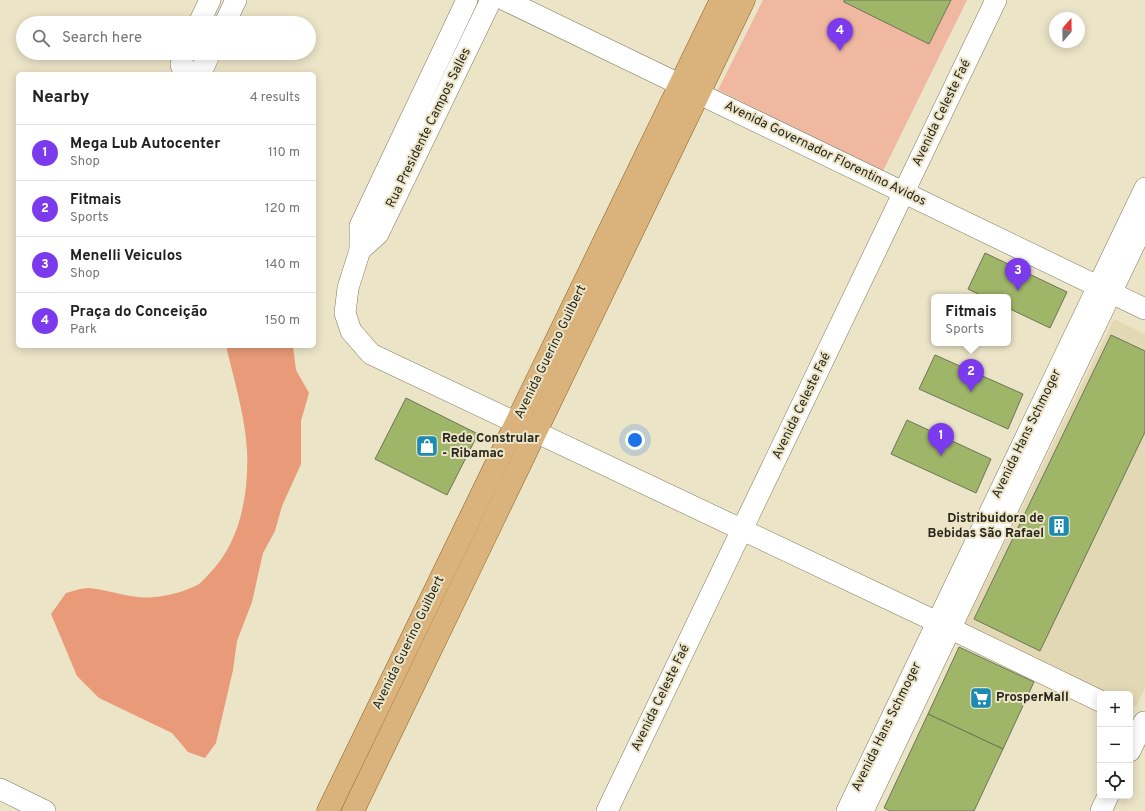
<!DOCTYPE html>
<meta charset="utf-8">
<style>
body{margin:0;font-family:Overpass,sans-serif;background:#f6f6f6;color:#202124}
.controls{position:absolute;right:12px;bottom:12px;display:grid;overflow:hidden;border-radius:6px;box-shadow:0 2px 10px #0003}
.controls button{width:36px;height:36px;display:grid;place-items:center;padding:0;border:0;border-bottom:1px solid #e0e0e0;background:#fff;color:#202124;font:20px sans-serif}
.compass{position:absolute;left:1049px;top:12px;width:36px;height:36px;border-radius:50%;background:#fff;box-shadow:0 2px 10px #0003;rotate:20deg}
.you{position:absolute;left:635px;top:440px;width:14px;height:14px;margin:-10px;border:3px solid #fff;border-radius:50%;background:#1a73e8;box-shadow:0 0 0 6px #1a73e833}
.badge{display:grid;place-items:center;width:26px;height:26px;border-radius:50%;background:#7c3aed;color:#fff;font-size:13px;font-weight:700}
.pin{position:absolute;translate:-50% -33px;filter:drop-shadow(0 1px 2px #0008)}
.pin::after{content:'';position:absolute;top:21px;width:14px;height:12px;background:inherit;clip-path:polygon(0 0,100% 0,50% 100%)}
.popup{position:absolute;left:931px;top:294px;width:80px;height:52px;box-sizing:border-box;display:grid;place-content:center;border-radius:6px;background:#fff;filter:drop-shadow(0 1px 3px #0005);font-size:13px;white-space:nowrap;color:#757577}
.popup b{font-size:15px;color:#202124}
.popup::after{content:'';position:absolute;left:50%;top:100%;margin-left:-8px;border:8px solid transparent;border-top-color:#fff}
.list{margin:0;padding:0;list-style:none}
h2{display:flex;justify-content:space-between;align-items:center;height:52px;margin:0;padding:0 16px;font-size:17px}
h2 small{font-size:13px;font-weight:400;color:#757577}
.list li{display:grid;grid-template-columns:26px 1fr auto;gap:12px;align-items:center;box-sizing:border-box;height:56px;padding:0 16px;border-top:1px solid #e0e0e0}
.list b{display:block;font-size:15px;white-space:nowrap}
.list p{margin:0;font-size:13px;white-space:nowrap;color:#757577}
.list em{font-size:13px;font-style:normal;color:#757577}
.icon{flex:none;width:22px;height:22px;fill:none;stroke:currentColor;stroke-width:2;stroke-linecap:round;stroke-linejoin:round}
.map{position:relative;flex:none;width:1145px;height:811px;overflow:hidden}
.search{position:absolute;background:#fff;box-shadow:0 2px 10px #0003;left:16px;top:16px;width:300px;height:44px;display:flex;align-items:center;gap:10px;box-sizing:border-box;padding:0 14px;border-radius:22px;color:#757577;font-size:15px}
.panel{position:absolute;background:#fff;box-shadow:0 2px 10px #0003;left:16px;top:72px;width:300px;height:276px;border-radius:6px}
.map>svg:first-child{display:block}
.built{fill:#e2d9b4}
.green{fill:#f0b8a1}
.forest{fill:#e89a79}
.building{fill:#9fb669;stroke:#6c745a}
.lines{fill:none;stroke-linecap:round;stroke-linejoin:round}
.minor-casing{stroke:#807a5f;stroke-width:22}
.major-casing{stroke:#8b6020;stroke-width:23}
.minor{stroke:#fff;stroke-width:21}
.major{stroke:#dab27b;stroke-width:22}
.labels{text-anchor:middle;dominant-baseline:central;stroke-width:4;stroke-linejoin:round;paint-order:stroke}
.street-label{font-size:13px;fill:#28261b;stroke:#ebe4c7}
.poi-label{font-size:13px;font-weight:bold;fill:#28261b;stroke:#ebe4c7;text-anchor:start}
</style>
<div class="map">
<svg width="1145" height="811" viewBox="0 0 1145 811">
<rect width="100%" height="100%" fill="#ebe4c7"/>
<path class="built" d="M1114,319L1145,334V688L1136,707L1130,704V694H1110L965,624Z"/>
<path class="green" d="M763,0H967L883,171L718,90Z"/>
<path class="forest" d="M226,346H293L296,370L309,393L301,421V464L282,506L275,531L263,553L252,602L237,641L233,670L216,743L205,758L188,752L172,733L99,698L77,676L51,614L66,593C73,591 82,588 89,588C111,590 133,600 155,597C168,596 187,591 199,584C202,582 206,577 209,574C241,542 249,492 247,450C245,416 234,379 226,346Z"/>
<g class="building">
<path d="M844,0H951L929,44L844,2Z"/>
<path d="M985,253L1067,292L1050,328L1008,308V297H984L968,289Z"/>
<path d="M1111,335L1145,351V432L1040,651L974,619Z"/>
<path d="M935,355L1023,394L1008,429L919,389Z"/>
<path d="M406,398L478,434L447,495L375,459Z"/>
<path d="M907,420L991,459L976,493L891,454Z"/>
<path d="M959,647L1034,682L1003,749L928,714Z"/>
<path d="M928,714L1003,749L974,811H890L884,808Z"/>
</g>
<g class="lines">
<g class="minor-casing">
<g id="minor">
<path d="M467,0L360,226V250L348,288L345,313L351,331L371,354L937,622L1100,701"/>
<path d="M505,0L1145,309"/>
<path d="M199,23L210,0"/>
<path d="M225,23L236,0"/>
<path d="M184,53L181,65L185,74"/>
<path d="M194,74L204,66L210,53"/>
<path d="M360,250L378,234L491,0"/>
<path d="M1130,751L1144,722"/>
<path d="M0,789L45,811"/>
<path d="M607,811L996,0"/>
<path d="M847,811L1145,188"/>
<path d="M863,811L1145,222"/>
<path d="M1101,811L1108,796"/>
</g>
</g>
<g class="major-casing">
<g id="major">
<path d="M328,811L721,0"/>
<path d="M353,811L744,0"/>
</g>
</g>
<use href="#minor" class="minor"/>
<use href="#major" class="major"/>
</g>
<defs>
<g id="shop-square" transform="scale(1.15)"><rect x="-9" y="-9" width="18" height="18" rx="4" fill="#1c8bb1" stroke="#ebe4c7"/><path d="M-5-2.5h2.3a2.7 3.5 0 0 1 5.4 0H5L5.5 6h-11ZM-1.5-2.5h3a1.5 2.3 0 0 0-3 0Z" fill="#fff"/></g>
<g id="building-square" transform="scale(1.15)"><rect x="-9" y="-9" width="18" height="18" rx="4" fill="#1c8bb1" stroke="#ebe4c7"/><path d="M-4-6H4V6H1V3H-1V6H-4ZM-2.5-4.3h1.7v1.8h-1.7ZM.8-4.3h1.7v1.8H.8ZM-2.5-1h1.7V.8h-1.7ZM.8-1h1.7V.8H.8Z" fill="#fff"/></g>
<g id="supermarket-square" transform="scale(1.15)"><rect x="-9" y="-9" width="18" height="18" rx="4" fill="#1c8bb1" stroke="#ebe4c7"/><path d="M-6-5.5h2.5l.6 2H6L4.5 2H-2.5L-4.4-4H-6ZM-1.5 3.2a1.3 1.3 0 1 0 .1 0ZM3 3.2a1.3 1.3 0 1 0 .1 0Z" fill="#fff"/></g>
</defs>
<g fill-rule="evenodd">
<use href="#shop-square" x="427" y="446"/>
<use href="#building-square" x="1059" y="526"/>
<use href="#supermarket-square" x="981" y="698"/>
</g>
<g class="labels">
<g class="street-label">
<text transform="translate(942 113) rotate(-64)">Avenida Celeste Faé</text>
<text transform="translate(429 128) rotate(-64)">Rua Presidente Campos Salles</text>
<text transform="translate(825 154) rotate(26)">Avenida Governador Florentino Avidos</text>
<text transform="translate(551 352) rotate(-64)">Avenida Guerino Guilbert</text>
<text transform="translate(802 406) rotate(-64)">Avenida Celeste Faé</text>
<text transform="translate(1027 434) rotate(-64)">Avenida Hans Schmoger</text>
<text transform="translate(409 643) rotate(-64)">Avenida Guerino Guilbert</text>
<text transform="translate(661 698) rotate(-64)">Avenida Celeste Faé</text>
<text transform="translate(887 727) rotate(-64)">Avenida Hans Schmoger</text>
</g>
<g class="poi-label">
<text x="442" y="439">Rede Constrular<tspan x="442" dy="15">- Ribamac</tspan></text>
<text x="1044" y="519" text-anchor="end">Distribuidora de<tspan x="1044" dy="15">Bebidas São Rafael</tspan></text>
<text x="996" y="698">ProsperMall</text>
</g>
</g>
</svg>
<div class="controls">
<button>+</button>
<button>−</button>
<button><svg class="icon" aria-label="locate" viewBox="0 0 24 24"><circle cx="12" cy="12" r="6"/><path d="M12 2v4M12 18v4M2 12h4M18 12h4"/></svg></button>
</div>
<svg class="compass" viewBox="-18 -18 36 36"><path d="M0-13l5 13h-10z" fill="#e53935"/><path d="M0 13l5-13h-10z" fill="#757577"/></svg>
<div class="you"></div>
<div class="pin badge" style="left:941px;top:456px">1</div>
<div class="pin badge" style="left:971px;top:392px">2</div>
<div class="popup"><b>Fitmais</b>Sports</div>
<div class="pin badge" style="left:1018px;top:291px">3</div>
<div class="pin badge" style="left:840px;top:51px">4</div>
<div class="search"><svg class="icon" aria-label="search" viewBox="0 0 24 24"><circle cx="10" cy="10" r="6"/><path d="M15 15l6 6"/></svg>Search here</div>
<section class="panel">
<h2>Nearby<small>4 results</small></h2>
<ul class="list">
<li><span class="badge">1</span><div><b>Mega Lub Autocenter</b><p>Shop</p></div><em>110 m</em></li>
<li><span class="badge">2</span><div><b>Fitmais</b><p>Sports</p></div><em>120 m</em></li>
<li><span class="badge">3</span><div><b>Menelli Veiculos</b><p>Shop</p></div><em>140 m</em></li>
<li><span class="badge">4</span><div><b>Praça do Conceição</b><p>Park</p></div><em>150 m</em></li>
</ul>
</section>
</div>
